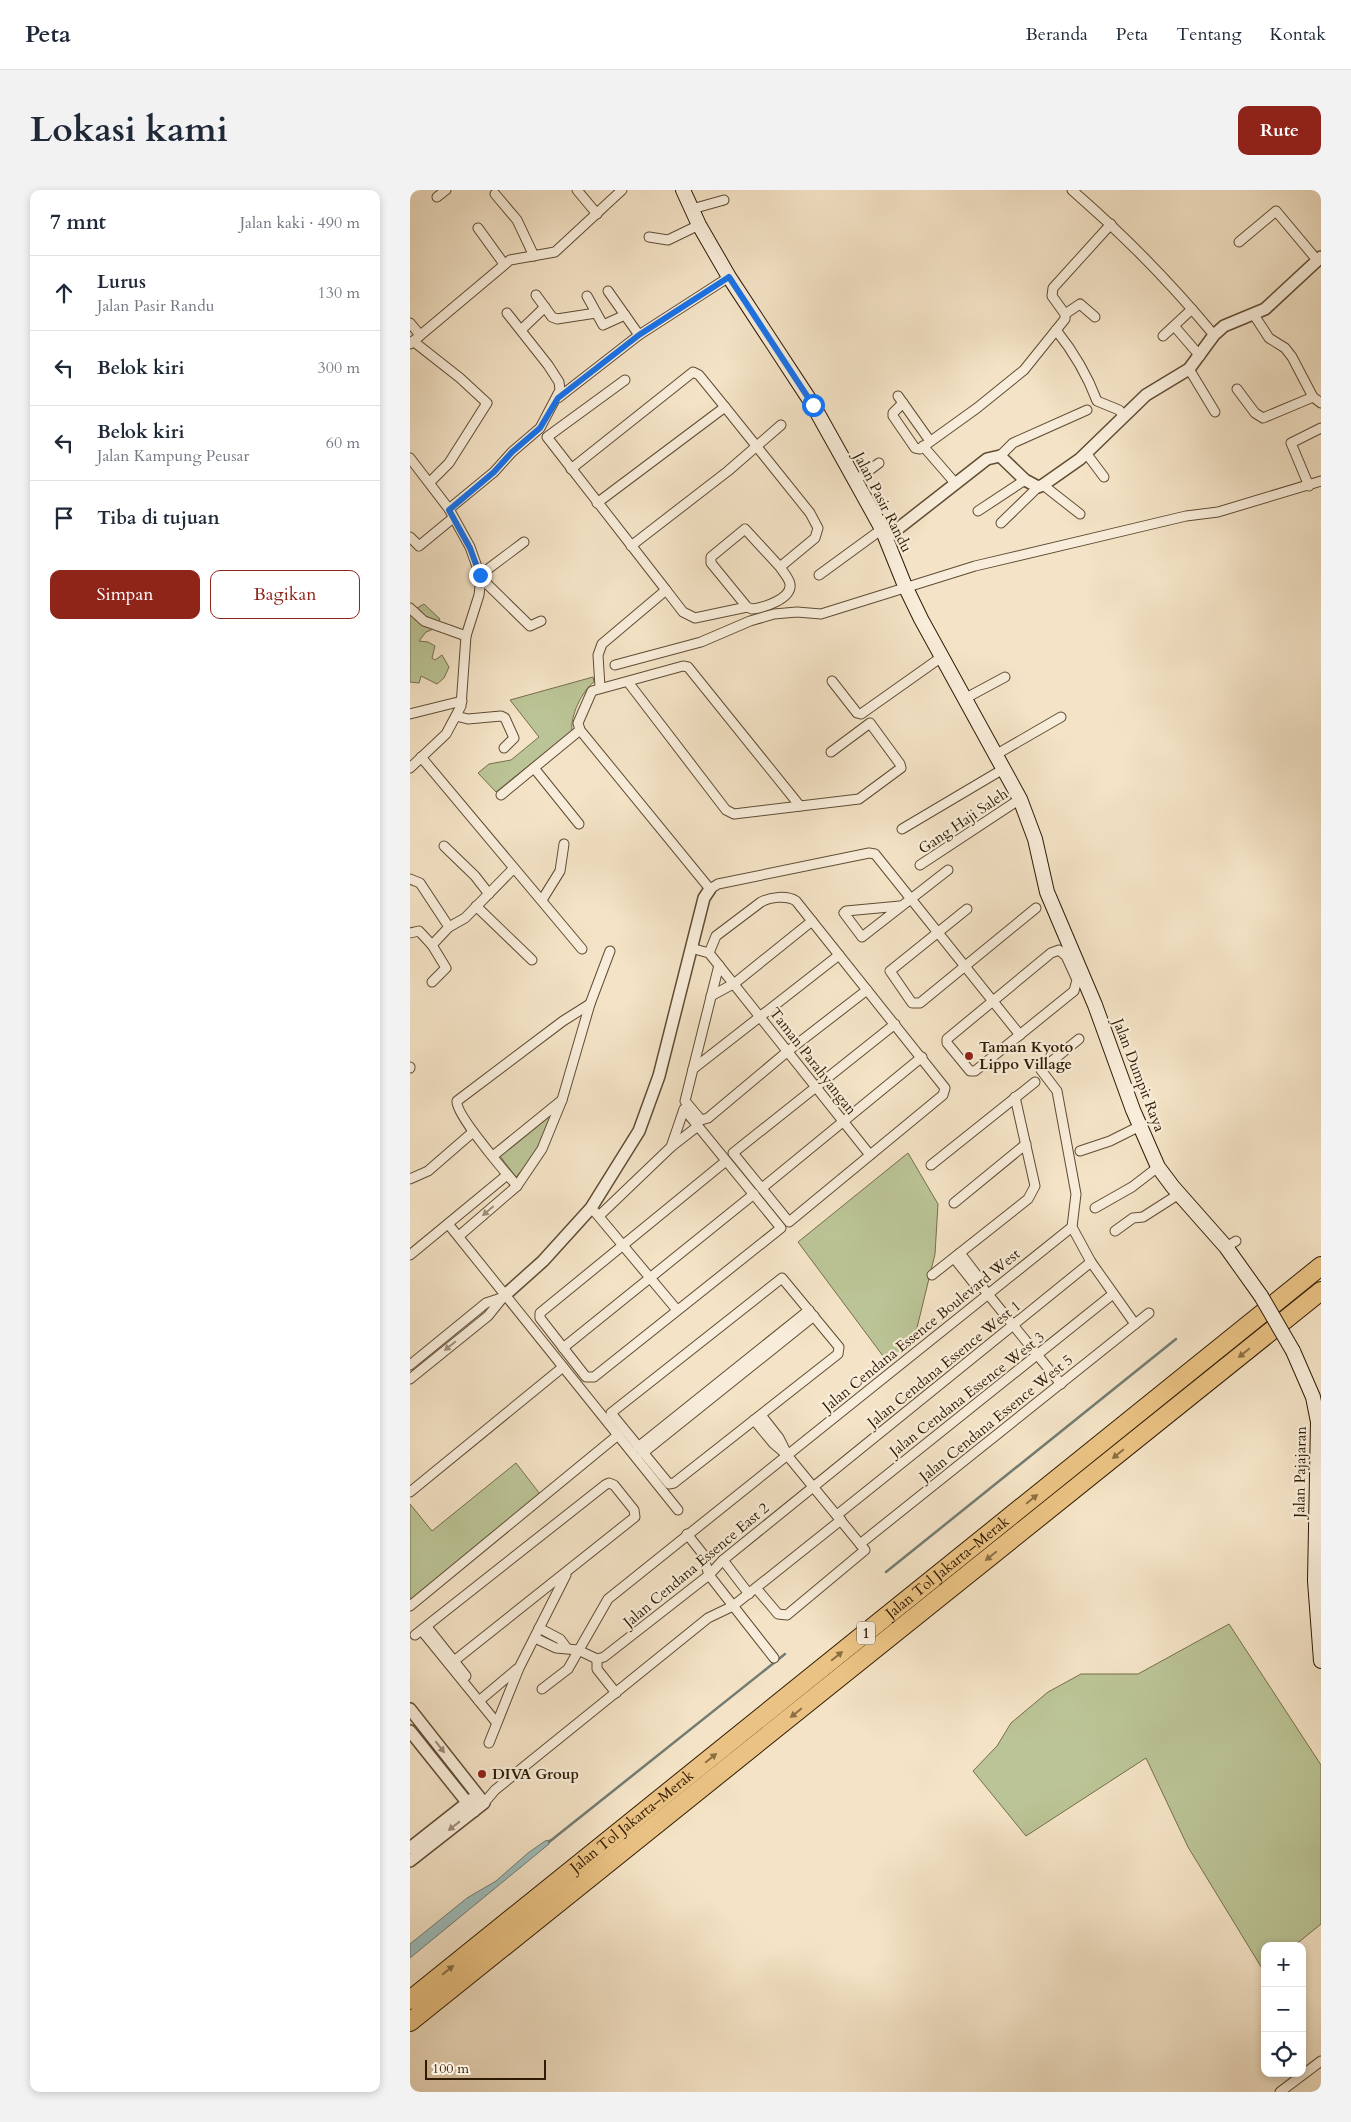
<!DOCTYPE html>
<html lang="id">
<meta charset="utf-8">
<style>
body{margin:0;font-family:Cardo,serif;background:#f2f2f3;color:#1f2937}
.controls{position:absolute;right:15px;bottom:15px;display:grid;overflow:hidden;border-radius:10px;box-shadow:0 2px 8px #0003}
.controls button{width:45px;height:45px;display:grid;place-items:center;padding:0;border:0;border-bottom:1px solid #e0e1e3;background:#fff;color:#1f2937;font:25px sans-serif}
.scale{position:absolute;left:15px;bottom:12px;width:121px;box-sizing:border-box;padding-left:5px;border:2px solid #2f1a03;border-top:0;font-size:14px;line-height:18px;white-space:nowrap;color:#2f1a03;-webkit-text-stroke:4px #f8edda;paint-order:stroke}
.stop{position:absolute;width:15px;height:15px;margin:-11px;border:4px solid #1a73e8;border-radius:50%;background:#fff}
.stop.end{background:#1a73e8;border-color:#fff;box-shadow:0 1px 5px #0008}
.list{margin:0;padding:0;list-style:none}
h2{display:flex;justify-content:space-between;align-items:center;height:65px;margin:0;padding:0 20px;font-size:21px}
h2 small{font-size:16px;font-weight:400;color:#747a83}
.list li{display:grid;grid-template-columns:32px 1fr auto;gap:15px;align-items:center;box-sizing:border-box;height:75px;padding:0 20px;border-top:1px solid #e0e1e3}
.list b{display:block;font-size:19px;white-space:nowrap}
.list p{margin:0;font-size:16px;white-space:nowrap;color:#747a83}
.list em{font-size:16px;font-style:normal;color:#747a83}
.actions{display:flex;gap:10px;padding:15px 20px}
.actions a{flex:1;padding:11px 0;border:1px solid #8f2418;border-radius:10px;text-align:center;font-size:18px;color:#8f2418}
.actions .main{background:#8f2418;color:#fff}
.icon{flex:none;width:28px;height:28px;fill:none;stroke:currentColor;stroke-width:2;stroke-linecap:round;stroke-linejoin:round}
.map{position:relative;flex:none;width:911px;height:1902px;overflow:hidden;border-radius:10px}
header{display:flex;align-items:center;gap:30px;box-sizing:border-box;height:70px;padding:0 25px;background:#fff;border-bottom:1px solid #e0e1e3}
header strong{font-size:24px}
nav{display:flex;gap:28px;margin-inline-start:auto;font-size:18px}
.intro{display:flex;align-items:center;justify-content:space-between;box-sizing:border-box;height:120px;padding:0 30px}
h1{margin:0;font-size:35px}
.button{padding:12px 22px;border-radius:10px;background:#8f2418;color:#fff;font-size:18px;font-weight:700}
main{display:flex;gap:30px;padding:0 30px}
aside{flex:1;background:#fff;border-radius:10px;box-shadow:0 2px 8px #0003}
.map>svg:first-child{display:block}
.green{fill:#bbc496;stroke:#756f4c}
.water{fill:#9ebdbc;stroke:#727c72}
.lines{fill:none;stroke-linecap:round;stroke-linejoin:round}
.stream{stroke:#727c72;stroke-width:2.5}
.minor-casing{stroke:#604c34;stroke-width:11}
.tertiary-casing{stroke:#604c34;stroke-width:14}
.secondary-casing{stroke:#2f1a03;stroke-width:16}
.motorway-casing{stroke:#2f1a03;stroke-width:20}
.minor{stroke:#f8edda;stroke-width:9}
.tertiary{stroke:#f8edda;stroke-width:11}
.secondary{stroke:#f8edda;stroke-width:14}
.motorway{stroke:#eac283;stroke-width:18}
.secondary-bridge-casing{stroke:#2f1a03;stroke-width:16;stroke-linecap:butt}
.secondary-bridge{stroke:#f8edda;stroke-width:14}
.oneway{fill:#9e8e79}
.oneway2{fill:#8c6e43}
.route{stroke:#1a73e8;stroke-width:6}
.poi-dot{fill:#8f2418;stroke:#f8edda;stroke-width:2}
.labels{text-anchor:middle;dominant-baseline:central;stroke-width:4.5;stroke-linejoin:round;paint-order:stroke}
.shield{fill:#f8edda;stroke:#6b5944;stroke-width:1}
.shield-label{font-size:14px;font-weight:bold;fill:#2f1a03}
.street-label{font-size:15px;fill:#2f1a03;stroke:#f8edda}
.poi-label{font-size:15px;font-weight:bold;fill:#2f1a03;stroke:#f8edda;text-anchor:start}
</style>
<header>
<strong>Peta</strong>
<nav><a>Beranda</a><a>Peta</a><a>Tentang</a><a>Kontak</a></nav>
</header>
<div class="intro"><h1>Lokasi kami</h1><a class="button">Rute</a></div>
<main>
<aside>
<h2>7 mnt<small>Jalan kaki · 490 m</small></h2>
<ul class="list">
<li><svg class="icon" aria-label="ahead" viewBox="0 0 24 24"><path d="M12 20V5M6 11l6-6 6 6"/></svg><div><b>Lurus</b><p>Jalan Pasir Randu</p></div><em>130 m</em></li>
<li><svg class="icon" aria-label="left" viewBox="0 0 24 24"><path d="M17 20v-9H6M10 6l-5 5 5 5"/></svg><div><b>Belok kiri</b></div><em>300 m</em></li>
<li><svg class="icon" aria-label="left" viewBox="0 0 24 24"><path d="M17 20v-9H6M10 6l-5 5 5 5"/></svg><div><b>Belok kiri</b><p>Jalan Kampung Peusar</p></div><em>60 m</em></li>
<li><svg class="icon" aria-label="arrive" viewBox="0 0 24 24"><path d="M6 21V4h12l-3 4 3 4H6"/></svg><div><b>Tiba di tujuan</b></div></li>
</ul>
<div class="actions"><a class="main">Simpan</a><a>Bagikan</a></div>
</aside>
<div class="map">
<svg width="911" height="1902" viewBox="0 0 911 1902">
<rect width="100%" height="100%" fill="#f4e3c6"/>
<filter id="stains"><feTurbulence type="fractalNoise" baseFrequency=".004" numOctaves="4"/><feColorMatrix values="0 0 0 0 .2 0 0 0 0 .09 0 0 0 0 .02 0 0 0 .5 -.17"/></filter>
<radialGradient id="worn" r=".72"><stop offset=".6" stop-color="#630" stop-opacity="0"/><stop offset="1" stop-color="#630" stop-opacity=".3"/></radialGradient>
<g class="green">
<path d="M14,414L30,429L26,438L16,442L9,451L18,452L25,456L22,468L25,470L32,465L39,477L34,488L27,494L11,486L9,493L0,492V422Z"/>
<path d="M183,487L184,492C172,501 160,526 162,541L86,602L68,583L79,574L101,570L129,547L100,510Z"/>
<path d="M143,921L127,963L106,987L90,966Z"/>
<path d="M498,963L528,1014L525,1064L505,1146L482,1171L473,1166L388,1052Z"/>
<path d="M106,1273L130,1304L0,1410V1314L22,1341Z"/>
<path d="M819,1434L911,1575V1734L884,1756H855L853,1780L778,1657L736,1568L616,1646L563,1581L587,1556L601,1533L638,1502L671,1484H728Z"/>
</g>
<path class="water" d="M140,1650L139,1654L0,1768V1754L57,1708L86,1691L118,1663L135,1651Z"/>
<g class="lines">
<g class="stream">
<path d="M476,1382L766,1149"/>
<path d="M139,1652L375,1464"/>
</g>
<g class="minor-casing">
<g id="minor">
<path d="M167,0L187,24"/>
<path d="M662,0C714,45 760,92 804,145"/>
<path d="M85,4L107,30L124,66"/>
<path d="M27,7L36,0"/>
<path d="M282,19L314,10"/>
<path d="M68,38L94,74"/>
<path d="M239,47L258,50L289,35"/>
<path d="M829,52L866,21L907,70"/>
<path d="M198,101L229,145"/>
<path d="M126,105L142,127L147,129L186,123"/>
<path d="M177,106L193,135L215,125"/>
<path d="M655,124L670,114L685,127"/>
<path d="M844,125L859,148L875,158L882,167L903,207L911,213"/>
<path d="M0,133L10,145"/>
<path d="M765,137L790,166"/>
<path d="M111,140L135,117"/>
<path d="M646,140C662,160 678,187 687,211L709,220L714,226"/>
<path d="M753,146L782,119"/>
<path d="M3,151L50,188L77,213L39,273L20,292"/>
<path d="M0,154L100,70L145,62L212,0"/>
<path d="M779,179L805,222"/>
<path d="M827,199L845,223L853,228L903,207"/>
<path d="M488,206L520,251"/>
<path d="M148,208L229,145L319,87"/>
<path d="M493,213L483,223V226L505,258L510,259L567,218L614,180L655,129V124L642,106L643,98L701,34"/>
<path d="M513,256L546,294"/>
<path d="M676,263L694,287"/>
<path d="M590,266L603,253L677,220"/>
<path d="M0,268L39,319L60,357L71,388L69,405L56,446L51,516L36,544L0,578"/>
<path d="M161,279L283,182L289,185L315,217"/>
<path d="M445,291L469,273"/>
<path d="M633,295L670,324"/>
<path d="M899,296L881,253L911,238"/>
<path d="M187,313L315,217L400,323L408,338L405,348L370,377L335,339L301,367V373L337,417L342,419C353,418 382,409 380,394C379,388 373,382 370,377"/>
<path d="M39,319L84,282L102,262L130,238L150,200L149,192L138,175L97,123"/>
<path d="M568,321L615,290"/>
<path d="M591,333L628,297"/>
<path d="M0,347L9,356L43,328"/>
<path d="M221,356L318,281L371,235"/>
<path d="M70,385L114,352"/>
<path d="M409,385L472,339"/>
<path d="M71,388L120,436L131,431"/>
<path d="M256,400L273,422L285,428L337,417"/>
<path d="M0,418L14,431L56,446"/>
<path d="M205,475L291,452L340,431L364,424L387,422L411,424L565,376L776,326L808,322L911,291"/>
<path d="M422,491L447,523L451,524L533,466"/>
<path d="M218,492L316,620L324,624L449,609L491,578L490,574L460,533L421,562"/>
<path d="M190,497L188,465L192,454L256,400L137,247L215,190"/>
<path d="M556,508L595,487"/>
<path d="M0,524L52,511"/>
<path d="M46,526L58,529L91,526L95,528L104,548L94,558"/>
<path d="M587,564L651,527"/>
<path d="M11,567L172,759"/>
<path d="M124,578L169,634"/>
<path d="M91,605L170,540"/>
<path d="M390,616L278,477L273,476L182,501L168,533L170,540L300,699L308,694L459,663L465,664L610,845"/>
<path d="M492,639L595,578"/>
<path d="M34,656L65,686L79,704"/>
<path d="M510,675L610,609"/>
<path d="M0,689L10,693L39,737"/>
<path d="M132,710L150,681L154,654"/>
<path d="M66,716L122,770"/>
<path d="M490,716L436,721L434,723L452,747L538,680"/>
<path d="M557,719L480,781L502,813H510L626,718"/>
<path d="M0,743L9,741L22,755"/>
<path d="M281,758L299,763L460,965"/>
<path d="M649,760L656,766L667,790L664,801L565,881H560L537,853V849L641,763Z"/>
<path d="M299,763L306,746L351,712C360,707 377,705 386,711L535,898L533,905L379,1032L323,963L485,834"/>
<path d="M309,775L275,911L291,930L298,928L378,861L457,800"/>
<path d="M22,792L36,778L22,755L39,737L55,728L103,679"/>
<path d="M301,806L325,793L402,731"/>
<path d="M669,849L631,880L647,901L666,1004L662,1037L681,1072L725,1134"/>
<path d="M0,877V878"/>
<path d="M283,879L429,765"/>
<path d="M261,957L274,919L371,1038L184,1187H176L130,1128V1123L316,971"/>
<path d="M670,961L700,951L730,936"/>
<path d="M83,966L152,910"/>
<path d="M521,975L625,892"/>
<path d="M0,989L18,981L63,942"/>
<path d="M107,996C96,983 45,924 47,911L153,831L180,814"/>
<path d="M352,998L512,867"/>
<path d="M544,1013L616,954"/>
<path d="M685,1018L722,997L748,977"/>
<path d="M185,1022L267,1120"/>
<path d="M189,1026L261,957L288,936"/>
<path d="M39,1035L268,1320"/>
<path d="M705,1041L723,1028L733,1027L769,1004"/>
<path d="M49,1046L107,996L132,959L152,910L180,814L200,761"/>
<path d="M816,1057L826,1051"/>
<path d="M550,1063L569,1088L573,1098L651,1194"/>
<path d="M0,1065L97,985"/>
<path d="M544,1068L563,1092L573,1098"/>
<path d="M522,1085L618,1009L625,996L605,907"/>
<path d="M372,1088L429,1157L428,1164L264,1293L259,1294L201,1223Z"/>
<path d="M153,1158L344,1004"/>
<path d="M0,1175L76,1113L91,1108"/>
<path d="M0,1189L78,1126L95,1105"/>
<path d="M351,1225L369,1248L375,1260"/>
<path d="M344,1230L363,1253L377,1265L455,1360L377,1425L368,1424L346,1398"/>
<path d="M228,1257L399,1120"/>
<path d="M233,1263L404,1126"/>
<path d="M0,1302L153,1177"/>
<path d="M427,1325L703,1104"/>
<path d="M277,1344L296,1368"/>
<path d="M450,1354L739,1123"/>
<path d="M293,1365L299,1385L364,1468"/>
<path d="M313,1370L339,1404"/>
<path d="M0,1416L208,1245"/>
<path d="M17,1437L56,1486"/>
<path d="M129,1438L150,1449L156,1457"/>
<path d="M12,1441L86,1532"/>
<path d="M5,1445L195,1295L199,1293L204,1295L224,1320L225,1327L44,1471"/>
<path d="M125,1448L146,1458L168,1460L187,1469L194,1467L299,1385L313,1370L681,1072"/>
<path d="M187,1469V1479L206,1503"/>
<path d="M132,1499L158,1479L198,1409L662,1037"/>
<path d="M69,1511L107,1479"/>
<path d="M79,1553L109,1478L156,1385"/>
<path d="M74,1613L85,1600L298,1428L323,1416L431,1330"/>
<path d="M870,1902L911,1871"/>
</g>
</g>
<g class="tertiary-casing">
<g id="tertiary">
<path d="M476,348L577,269L590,266L615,290L628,297L633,295L670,269L736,205L779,179L804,145L814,136L855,119L911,67"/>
<path d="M95,1105L133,1071L181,1018L229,941L249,886L294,708L300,699"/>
<path d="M0,1519L74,1613L0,1671"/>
<path d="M0,1541L64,1621"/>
<path d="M0,1658L62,1609"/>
</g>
</g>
<g class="secondary-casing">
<g id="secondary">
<path d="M273,0L289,35L319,87L403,215L436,274L472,339L495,396L511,429L610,609L625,649L637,702L685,815L723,920L748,977L763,997L816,1057L851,1106"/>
<path d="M883,1161L903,1207L908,1232L905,1391L911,1471"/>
</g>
</g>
<g class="motorway-casing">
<g id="motorway">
<path id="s1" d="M0,1810L911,1076"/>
<path d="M0,1832L911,1101"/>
</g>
</g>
<use href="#minor" class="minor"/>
<use href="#tertiary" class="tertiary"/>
<use href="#secondary" class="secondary"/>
<use href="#motorway" class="motorway"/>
<g class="secondary-bridge-casing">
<path id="secondary-bridge" d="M851,1106L883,1161"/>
</g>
<use href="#secondary-bridge" class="secondary-bridge"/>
</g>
<defs><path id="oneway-solid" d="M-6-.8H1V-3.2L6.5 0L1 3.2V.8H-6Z" transform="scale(1.25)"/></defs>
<g class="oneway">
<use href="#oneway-solid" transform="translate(78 1021) rotate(139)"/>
<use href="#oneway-solid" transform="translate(40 1156) rotate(141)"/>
<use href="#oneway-solid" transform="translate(30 1557) rotate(52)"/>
<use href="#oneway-solid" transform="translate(44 1636) rotate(142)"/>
</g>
<g class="oneway2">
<use href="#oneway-solid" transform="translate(834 1163) rotate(141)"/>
<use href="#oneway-solid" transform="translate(708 1264) rotate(141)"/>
<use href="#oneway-solid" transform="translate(622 1309) rotate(-39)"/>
<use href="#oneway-solid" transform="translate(581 1366) rotate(141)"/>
<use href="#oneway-solid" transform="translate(427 1466) rotate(-39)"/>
<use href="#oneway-solid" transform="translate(386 1523) rotate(141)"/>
<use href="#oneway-solid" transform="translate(301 1568) rotate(-39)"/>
<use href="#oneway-solid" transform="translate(38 1780) rotate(-39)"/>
</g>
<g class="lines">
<path class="route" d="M70,385L60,358L39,320L84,282L102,262L130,238L148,208L229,145L319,87L403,215"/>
</g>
<g class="poi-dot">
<circle cx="559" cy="866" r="5"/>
<circle cx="72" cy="1584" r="5"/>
</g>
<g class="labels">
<rect class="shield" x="447" y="1431.5" width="18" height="23" rx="4"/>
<g class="shield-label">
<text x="456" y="1443">1</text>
</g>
<g class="street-label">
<text transform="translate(473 312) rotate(63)">Jalan Pasir Randu</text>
<text transform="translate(553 631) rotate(-34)">Gang Haji Saleh</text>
<text transform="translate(403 871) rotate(52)">Taman Parahyangan</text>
<text transform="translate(729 885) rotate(69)">Jalan Dumpit Raya</text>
<text transform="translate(511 1140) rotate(-39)">Jalan Cendana Essence Boulevard West</text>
<text transform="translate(534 1174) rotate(-39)">Jalan Cendana Essence West 1</text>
<text transform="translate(557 1204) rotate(-38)">Jalan Cendana Essence West 3</text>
<text transform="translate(586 1228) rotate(-39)">Jalan Cendana Essence West 5</text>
<text transform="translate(890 1282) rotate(-89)">Jalan Pajajaran</text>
<text transform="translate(286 1375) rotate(-40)">Jalan Cendana Essence East 2</text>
<text stroke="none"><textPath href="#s1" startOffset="690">Jalan Tol Jakarta–Merak</textPath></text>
<text stroke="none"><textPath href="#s1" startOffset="285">Jalan Tol Jakarta–Merak</textPath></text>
</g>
<g class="poi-label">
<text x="569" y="857">Taman Kyoto<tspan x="569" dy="17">Lippo Village</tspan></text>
<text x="82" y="1584">DIVA Group</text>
</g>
</g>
<rect width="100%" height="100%" filter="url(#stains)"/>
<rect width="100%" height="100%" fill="url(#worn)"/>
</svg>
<div class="controls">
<button>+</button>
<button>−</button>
<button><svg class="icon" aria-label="locate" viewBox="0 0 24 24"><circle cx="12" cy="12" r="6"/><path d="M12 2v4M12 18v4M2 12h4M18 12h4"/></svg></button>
</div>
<div class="scale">100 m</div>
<div class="stop" style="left:403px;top:215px"></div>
<div class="stop end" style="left:70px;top:385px"></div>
</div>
</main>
